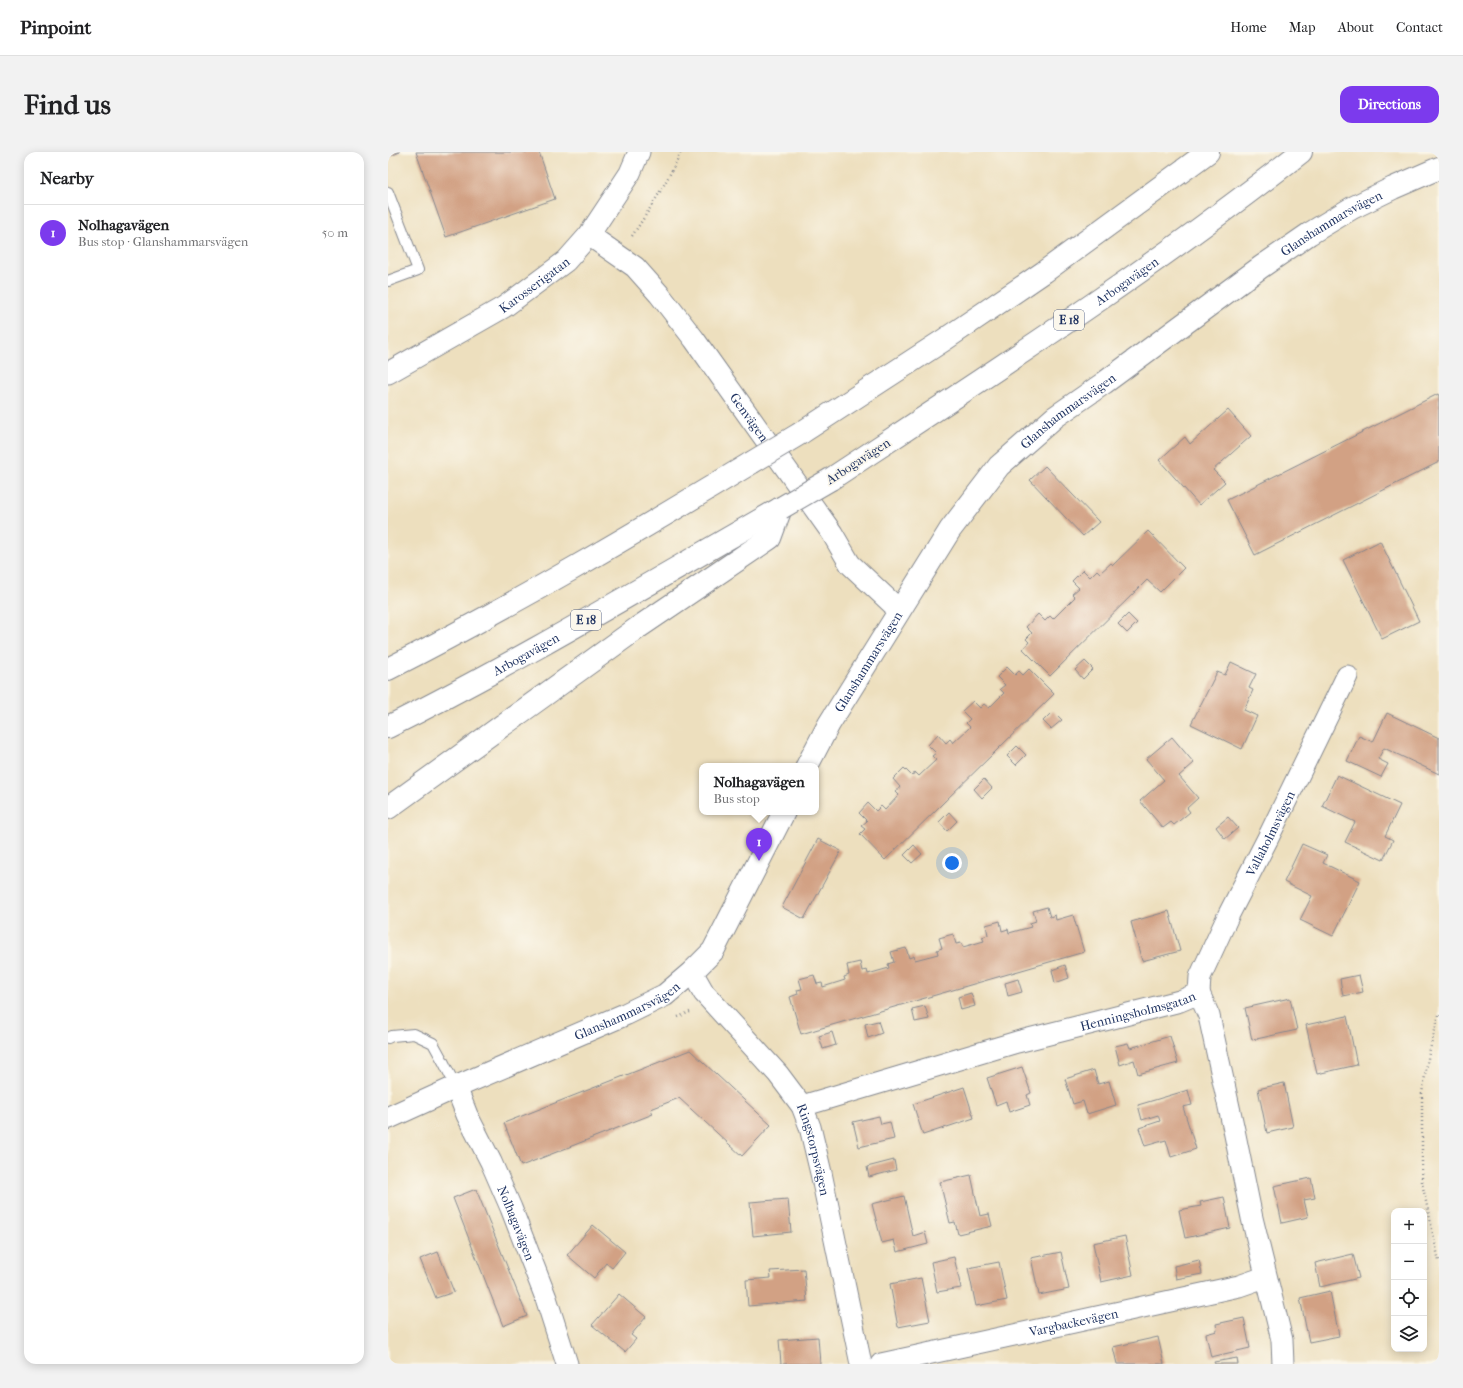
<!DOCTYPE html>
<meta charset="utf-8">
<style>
body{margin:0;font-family:"IM FELL French Canon",serif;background:#f2f2f2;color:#202124}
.controls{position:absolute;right:12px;bottom:12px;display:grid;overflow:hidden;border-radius:8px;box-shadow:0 2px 10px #0003}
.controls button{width:36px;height:36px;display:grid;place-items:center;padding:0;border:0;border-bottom:1px solid #e0e0e0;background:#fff;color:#202124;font:20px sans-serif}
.you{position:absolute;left:564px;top:711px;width:14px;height:14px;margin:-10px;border:3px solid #fff;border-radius:50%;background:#1a73e8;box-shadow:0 0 0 6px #1a73e833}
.badge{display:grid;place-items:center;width:26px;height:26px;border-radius:50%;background:#7c3aed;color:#fff;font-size:13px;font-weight:700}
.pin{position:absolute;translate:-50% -33px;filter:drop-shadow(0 1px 2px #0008)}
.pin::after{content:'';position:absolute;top:21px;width:14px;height:12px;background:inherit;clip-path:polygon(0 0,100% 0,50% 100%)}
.popup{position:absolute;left:311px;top:611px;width:120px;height:52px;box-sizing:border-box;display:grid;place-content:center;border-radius:8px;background:#fff;filter:drop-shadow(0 1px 3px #0005);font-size:13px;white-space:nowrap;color:#757577}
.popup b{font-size:15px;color:#202124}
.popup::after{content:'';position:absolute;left:50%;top:100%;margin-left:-8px;border:8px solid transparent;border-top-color:#fff}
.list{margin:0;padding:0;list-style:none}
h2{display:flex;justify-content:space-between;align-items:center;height:52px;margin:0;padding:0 16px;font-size:17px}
h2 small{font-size:13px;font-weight:400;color:#757577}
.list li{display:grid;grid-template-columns:26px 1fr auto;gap:12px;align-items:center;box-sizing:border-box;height:56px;padding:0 16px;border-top:1px solid #e0e0e0}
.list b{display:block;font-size:15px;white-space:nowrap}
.list p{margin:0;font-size:13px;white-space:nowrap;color:#757577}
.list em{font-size:13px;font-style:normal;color:#757577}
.icon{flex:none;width:22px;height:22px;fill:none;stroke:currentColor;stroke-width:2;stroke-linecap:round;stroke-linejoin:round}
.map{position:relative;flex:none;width:1051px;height:1212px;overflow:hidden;border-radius:12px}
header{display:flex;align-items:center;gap:24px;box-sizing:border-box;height:56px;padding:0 20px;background:#fff;border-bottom:1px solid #e0e0e0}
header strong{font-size:19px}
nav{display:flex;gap:22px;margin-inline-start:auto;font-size:14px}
.intro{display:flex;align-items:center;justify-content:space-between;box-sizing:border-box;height:96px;padding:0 24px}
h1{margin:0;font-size:28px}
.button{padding:10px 18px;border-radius:12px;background:#7c3aed;color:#fff;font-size:14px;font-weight:700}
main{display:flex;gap:24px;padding:0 24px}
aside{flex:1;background:#fff;border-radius:12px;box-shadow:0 2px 10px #0003}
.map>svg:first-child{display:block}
.building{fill:#d2a184}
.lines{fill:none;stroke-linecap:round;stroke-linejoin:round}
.lane-casing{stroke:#84878e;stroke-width:12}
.street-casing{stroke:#84878e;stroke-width:23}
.secondary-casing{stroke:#84878e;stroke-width:24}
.highway-casing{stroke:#84878e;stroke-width:24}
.path{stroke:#84878e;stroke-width:2.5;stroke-dasharray:1 3;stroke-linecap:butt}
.lane{stroke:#fff;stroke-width:10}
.street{stroke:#fff;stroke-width:21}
.secondary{stroke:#fff;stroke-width:22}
.highway{stroke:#fff;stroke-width:22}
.highway-bridge-casing{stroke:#84878e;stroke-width:24;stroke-linecap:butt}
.highway-bridge{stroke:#fff;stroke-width:22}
.labels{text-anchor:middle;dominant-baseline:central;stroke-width:3.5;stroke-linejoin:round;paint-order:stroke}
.shield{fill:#fbf7ec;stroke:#5e6b89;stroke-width:1}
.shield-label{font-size:12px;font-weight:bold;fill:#1b2f5e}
.street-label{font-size:13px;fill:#1b2f5e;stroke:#fbf7ec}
</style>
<header>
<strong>Pinpoint</strong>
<nav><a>Home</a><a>Map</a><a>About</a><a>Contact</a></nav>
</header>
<div class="intro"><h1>Find us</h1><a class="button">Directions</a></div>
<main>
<aside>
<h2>Nearby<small></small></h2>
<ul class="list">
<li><span class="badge">1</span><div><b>Nolhagavägen</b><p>Bus stop · Glanshammarsvägen</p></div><em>50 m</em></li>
</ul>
</aside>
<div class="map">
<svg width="1051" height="1212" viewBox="0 0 1051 1212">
<rect width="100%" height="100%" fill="#fbf7ec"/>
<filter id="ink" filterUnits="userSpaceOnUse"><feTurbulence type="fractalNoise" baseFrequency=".025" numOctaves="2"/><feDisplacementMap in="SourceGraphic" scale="8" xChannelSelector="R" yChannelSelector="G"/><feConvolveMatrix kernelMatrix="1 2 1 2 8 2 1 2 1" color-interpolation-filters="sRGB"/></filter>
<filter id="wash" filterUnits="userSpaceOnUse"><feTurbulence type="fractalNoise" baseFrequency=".012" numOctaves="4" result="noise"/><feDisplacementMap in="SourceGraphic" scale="16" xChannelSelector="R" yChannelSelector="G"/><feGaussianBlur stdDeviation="0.9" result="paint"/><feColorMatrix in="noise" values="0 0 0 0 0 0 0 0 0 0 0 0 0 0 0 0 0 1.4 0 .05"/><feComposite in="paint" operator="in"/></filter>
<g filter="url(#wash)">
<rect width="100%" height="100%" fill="#eddfbe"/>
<g id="blocks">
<g class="building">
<path d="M0,0H12L0,5Z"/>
<path d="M28,0H151L167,47L58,85Z"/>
<path d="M1050,242L1051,244V310L867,403L839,348Z"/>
<path d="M840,258L863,284L825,318L837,330L811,353L771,308L797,285L802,292Z"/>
<path d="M657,314L711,370L695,384L642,328Z"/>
<path d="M760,379L796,416L772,440L759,428L662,524L635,497L641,490L638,487L644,481L638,475L650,462L657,469L662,464L665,467L687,445L684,442L691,436L684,429L695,418L702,425L709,418L712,421L723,411L725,413Z"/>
<path d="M992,389L1031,469L994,487L955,408Z"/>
<path d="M740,462L749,471L739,481L730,472Z"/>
<path d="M697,509L705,517L695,527L687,518Z"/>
<path d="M843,510L868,522L861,536L865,538L856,558L869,564L854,597L803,572L829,520L837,523Z"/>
<path d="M619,515L627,523L631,519L635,523L641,517L666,542L497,708L472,682L477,677L473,674L479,669L471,661L480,651L488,659L493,654L497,658L511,643L508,640L512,635L505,627L516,616L524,624L527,620L531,624L548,608L544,604L548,601L540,593L550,582L558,591L562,587L565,591L582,575L578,571L582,567L574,559L585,549L592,556L596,552L601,556L616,541L612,537L617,533L609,525Z"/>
<path d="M665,559L674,568L663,577L655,569Z"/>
<path d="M999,561L1051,586V622L996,596L990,607L1000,612L993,625L959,609L971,584L985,590Z"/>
<path d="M784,585L806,611L791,624L810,646L799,656L802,660L786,673L783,670L775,676L752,649L776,628L758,607Z"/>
<path d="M629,594L638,603L628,613L619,604Z"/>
<path d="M949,623L1012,653L997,684L1005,688L995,708L957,690L967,670L934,654Z"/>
<path d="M596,627L604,636L594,646L586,637Z"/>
<path d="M561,660L569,669L559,679L551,670Z"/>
<path d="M840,665L850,676L837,687L828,675Z"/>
<path d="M430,687L453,699L416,767L394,755Z"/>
<path d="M914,692L939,703L935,711L972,729L945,784L912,768L924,744L896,730Z"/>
<path d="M526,693L534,702L524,711L516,703Z"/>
<path d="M659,755L662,765L667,763L668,768L685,763L696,800L413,882L402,845L410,842L409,838L414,837L411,827L426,823L429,832L434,831L435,835L457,828L456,825L461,823L459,813L472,810L474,819L479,818L480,822L501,816L500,812L506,810L503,800L518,796L521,806L526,804L527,808L550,802L549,798L554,796L551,786L565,782L568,792L573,791L575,795L596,789L594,785L600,783L598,773L612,769L614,779L620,777L621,781L643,775L642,771L648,769L645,759Z"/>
<path d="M781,759L792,799L754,809L743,770Z"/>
<path d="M677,813L681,826L667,831L664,818Z"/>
<path d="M971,823L975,840L955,844L952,827Z"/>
<path d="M630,827L634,840L620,844L617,831Z"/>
<path d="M583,841L587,854L573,858L570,845Z"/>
<path d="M902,846L909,878L864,888L857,856Z"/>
<path d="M537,854L541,867L527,870L524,857Z"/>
<path d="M959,864L969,913L929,922L918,873Z"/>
<path d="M490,869L494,881L480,886L477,872Z"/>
<path d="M444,880L448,893L435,897L431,884Z"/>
<path d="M782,884L790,911L750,922L746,908L732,913L727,894L740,891L742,896Z"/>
<path d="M302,898L383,973L354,1004L291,946L263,957L265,962L133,1014L116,971Z"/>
<path d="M634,915L643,941L639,943L642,953L621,960L618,949L608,953L599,926Z"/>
<path d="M706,918L710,932L721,929L728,953L699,962L695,949L685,952L677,927Z"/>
<path d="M896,931L905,975L879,981L870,937Z"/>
<path d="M576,935L586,966L535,983L525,952Z"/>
<path d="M800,938L804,953L795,955L808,997L783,1005L778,988L757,994L751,976L772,969L770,963L754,968L750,953Z"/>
<path d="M491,964L493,972L502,970L506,987L471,995L465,970Z"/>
<path d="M506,1008L508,1018L481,1025L479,1015Z"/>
<path d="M583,1023L592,1064L601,1062L604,1074L570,1082L567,1070L562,1071L552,1030Z"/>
<path d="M923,1026L927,1046L916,1048L920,1065L894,1071L886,1034Z"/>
<path d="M88,1037L139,1164L115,1174L65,1046Z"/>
<path d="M516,1044L525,1084L537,1080L540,1092L509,1100L506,1088L494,1091L484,1052Z"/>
<path d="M836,1045L842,1076L797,1086L791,1058L813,1054L812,1050Z"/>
<path d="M400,1047L403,1080L365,1084L362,1050Z"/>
<path d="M205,1073L237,1100L224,1116L218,1111L206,1126L179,1103Z"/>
<path d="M737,1084L745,1123L713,1130L705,1091Z"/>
<path d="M50,1100L66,1140L48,1146L32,1107Z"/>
<path d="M673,1100L681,1137L651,1143L643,1106Z"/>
<path d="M965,1102L971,1126L932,1135L927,1111Z"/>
<path d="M566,1105L573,1136L549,1140L543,1110Z"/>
<path d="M811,1108L814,1122L788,1127L786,1114Z"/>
<path d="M611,1110L619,1148L588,1154L580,1116Z"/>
<path d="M416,1117L419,1149L360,1154L358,1128L383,1126L382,1119Z"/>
<path d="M533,1126L542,1169L510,1175L502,1132Z"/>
<path d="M942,1139L951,1184L921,1190L912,1146Z"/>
<path d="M231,1142L258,1165L243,1183L248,1187L237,1200L204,1173Z"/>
<path d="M856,1166L862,1196L823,1205L818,1182L829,1179L828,1172Z"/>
<path d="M430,1185L432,1212H393L391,1188Z"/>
<path d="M770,1185L776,1212H729L725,1195Z"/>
<path d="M849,1206L850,1212H827L826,1210Z"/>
</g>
</g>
</g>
<g filter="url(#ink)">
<use href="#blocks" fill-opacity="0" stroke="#84878e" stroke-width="1"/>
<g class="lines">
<g class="lane-casing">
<g id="lane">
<path d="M0,40L30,118L0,129"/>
<path d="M0,886L4,884L26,882L45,891L56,911L68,935"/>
</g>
</g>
<g class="street-casing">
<g id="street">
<path id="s1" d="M201,83L247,115L271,142L306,187L444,381L462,412L511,458"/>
<path id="s2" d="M0,221L116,155L178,109L201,83L242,21L251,0"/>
<path id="s3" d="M304,820L316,841L390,922L414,954L422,975L433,1021L473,1212"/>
<path id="s4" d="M811,841L812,825L841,762L880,686L959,524"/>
<path id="s5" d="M68,935L79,963L103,1010L123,1056L158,1146L179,1212"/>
<path id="s6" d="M414,954L629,890L792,849L811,841L821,864L846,978L864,1066L894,1188L895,1212"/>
<path id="s7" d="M493,1212L851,1134L877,1125"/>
</g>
</g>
<g class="secondary-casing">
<g id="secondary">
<path id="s8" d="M419,614L441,572L562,378L611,314L667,265L716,231L873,115L921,82L964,56L1005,36L1051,16"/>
<path id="s9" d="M0,966L68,935L238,862L277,843L304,820L325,799L396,660"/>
</g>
</g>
<g class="highway-casing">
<g id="highway">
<path d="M413,281L556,188L656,120L820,0"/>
<path id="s10" d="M443,327C602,222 763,118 913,0"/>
<path d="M0,517C124,454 244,383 363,311"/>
<path id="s11" d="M0,575C134,508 263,430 393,356"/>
<path d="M0,656L251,475L382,386L393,356"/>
</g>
</g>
<g class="path">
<path d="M244,84C262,57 279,30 293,0"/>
<path d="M1051,863L1041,901L1034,941V1031L1051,1109"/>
<path d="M290,865L302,860"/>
</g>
<use href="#lane" class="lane"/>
<use href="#street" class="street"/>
<use href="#secondary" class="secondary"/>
<use href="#highway" class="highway"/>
<g class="highway-bridge-casing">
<g id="highway-bridge">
<path d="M363,311L413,281"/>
<path d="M393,356L443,327"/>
</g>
</g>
<use href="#highway-bridge" class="highway-bridge"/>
</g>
</g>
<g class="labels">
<g class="shield">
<rect x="666" y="158" width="30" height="20" rx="3"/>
<rect x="183" y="458" width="30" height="20" rx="3"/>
</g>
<g class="shield-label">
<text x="681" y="168">E 18</text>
<text x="198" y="468">E 18</text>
</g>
<g class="street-label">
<text stroke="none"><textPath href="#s8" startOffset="769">Glanshammarsvägen</textPath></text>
<text stroke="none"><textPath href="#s10" startOffset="356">Arbogavägen</textPath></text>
<text stroke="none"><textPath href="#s2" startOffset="171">Karosserigatan</textPath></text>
<text stroke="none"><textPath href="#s8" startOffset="445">Glanshammarsvägen</textPath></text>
<text stroke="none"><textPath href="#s1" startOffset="245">Genvägen</textPath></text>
<text transform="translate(470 309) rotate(-33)">Arbogavägen</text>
<text stroke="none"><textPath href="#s11" startOffset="156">Arbogavägen</textPath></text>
<text stroke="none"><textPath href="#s8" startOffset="121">Glanshammarsvägen</textPath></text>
<text stroke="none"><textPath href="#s4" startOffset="176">Vallaholmsvägen</textPath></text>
<text stroke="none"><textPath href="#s9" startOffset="262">Glanshammarsvägen</textPath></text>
<text stroke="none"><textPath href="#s6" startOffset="349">Henningsholmsgatan</textPath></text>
<text stroke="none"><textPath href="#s3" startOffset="219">Ringstorpsvägen</textPath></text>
<text stroke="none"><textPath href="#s5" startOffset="149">Nolhagavägen</textPath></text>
<text stroke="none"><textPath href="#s7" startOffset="197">Vargbackevägen</textPath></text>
</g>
</g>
</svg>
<div class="controls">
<button>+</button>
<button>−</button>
<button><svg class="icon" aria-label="locate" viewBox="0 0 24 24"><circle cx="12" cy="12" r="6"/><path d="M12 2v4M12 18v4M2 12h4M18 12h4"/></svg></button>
<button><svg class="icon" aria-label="layers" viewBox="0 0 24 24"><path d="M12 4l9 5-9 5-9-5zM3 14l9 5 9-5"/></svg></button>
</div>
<div class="you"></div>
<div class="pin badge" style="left:371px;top:709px">1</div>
<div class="popup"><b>Nolhagavägen</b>Bus stop</div>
</div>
</main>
